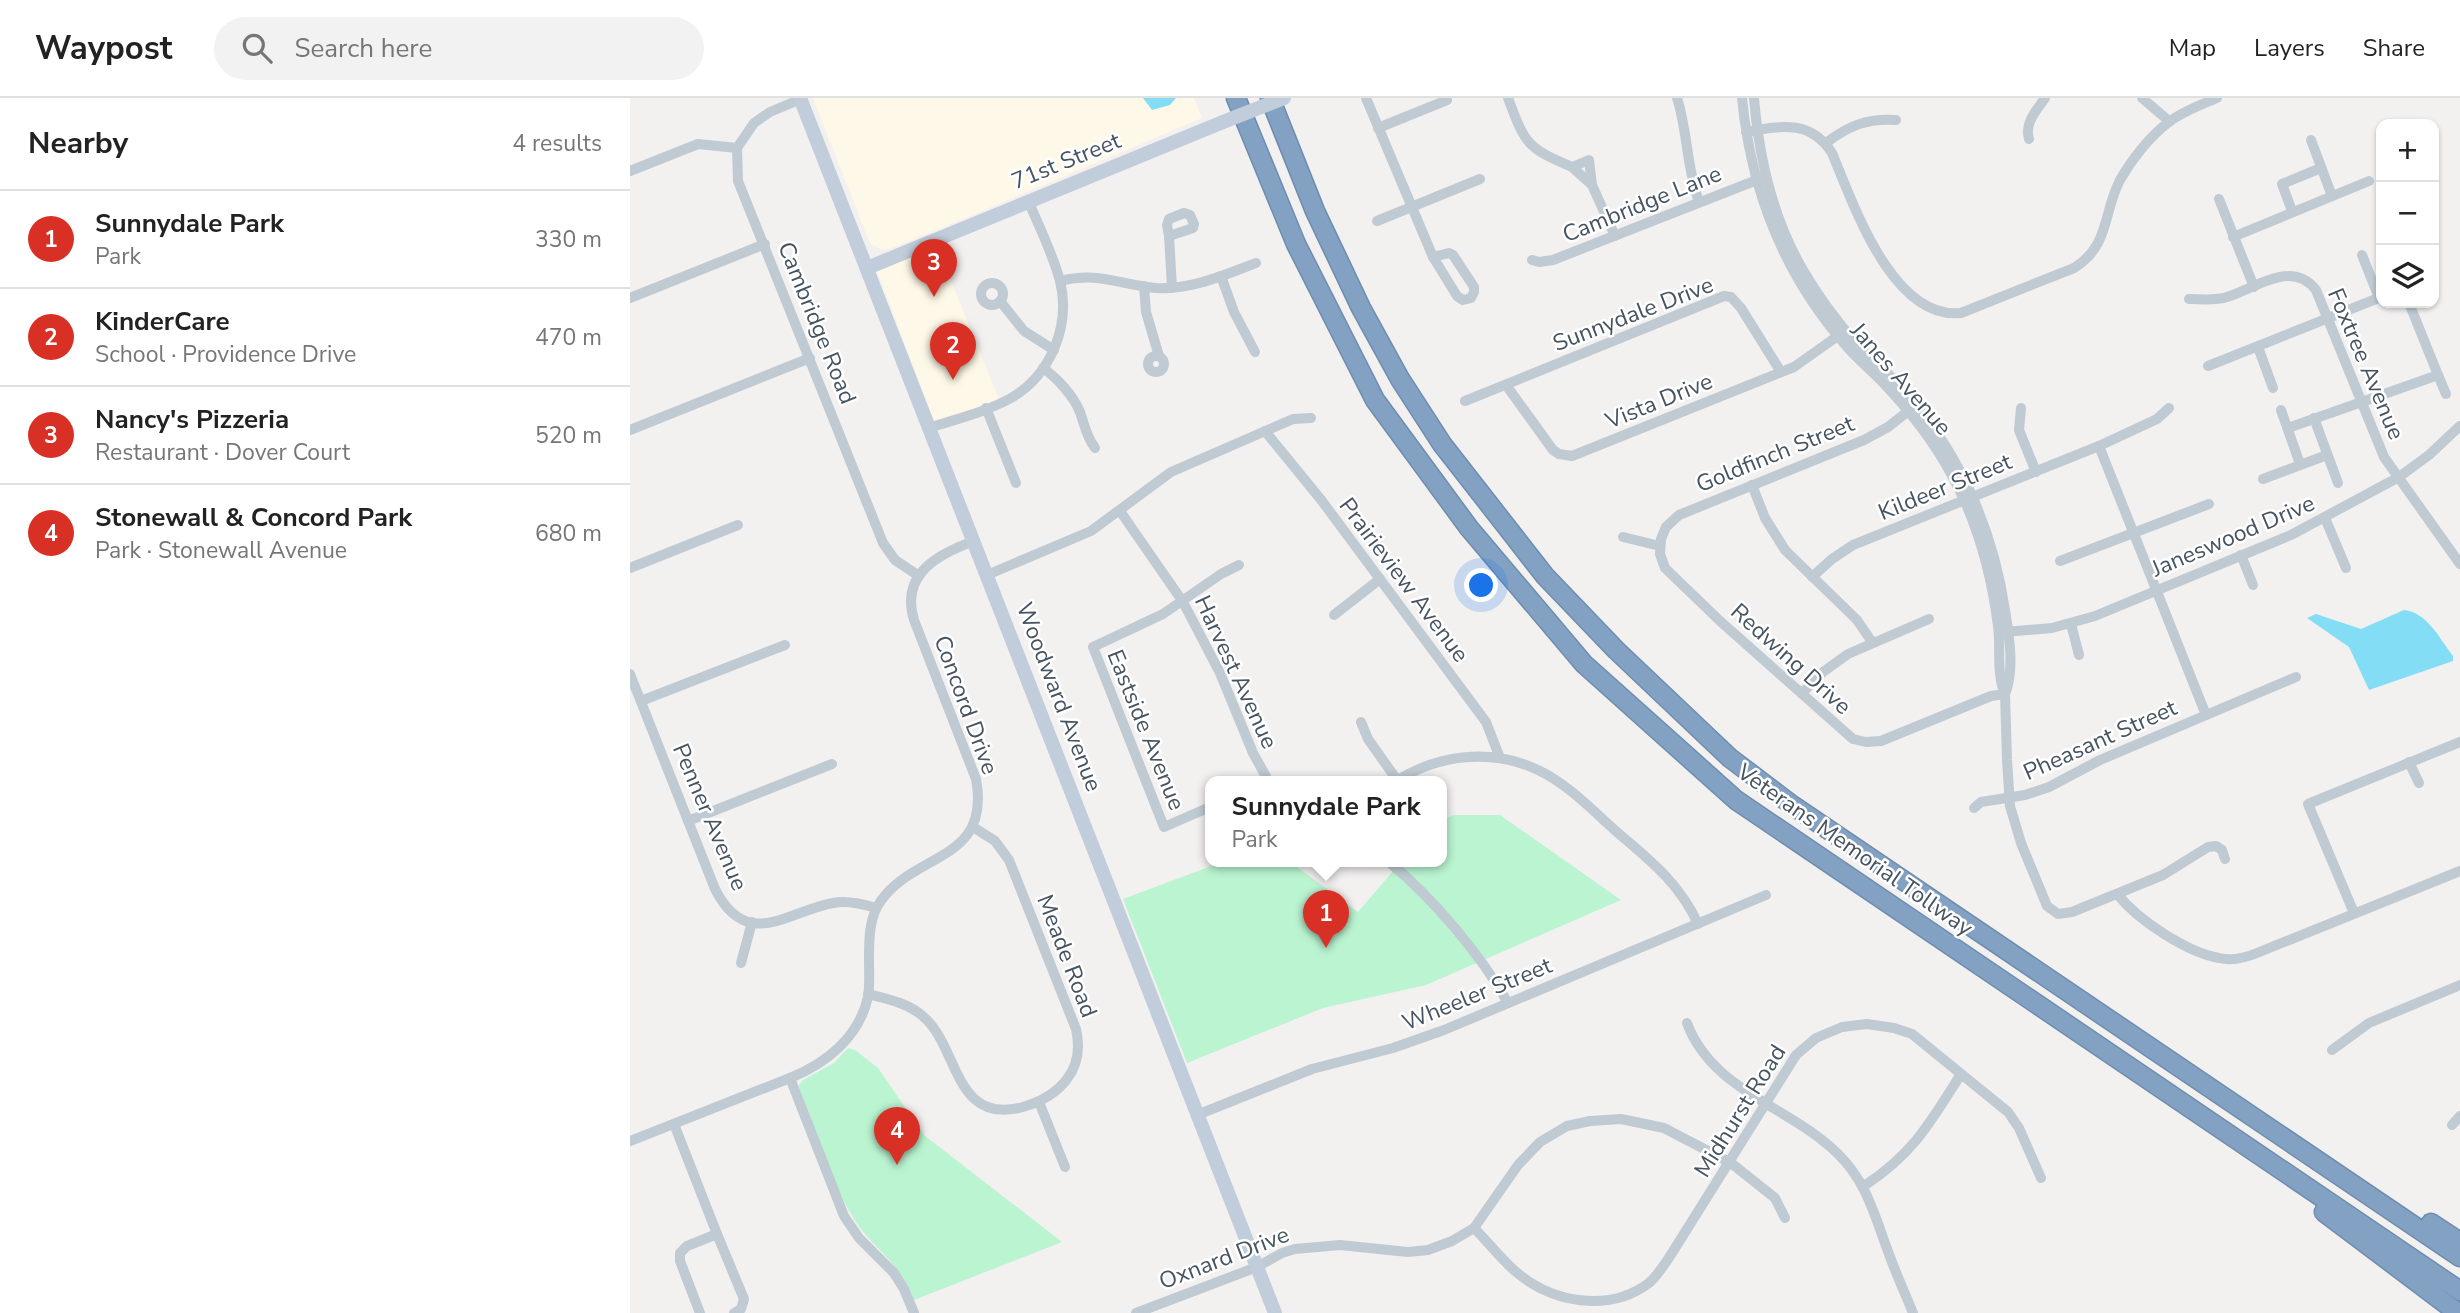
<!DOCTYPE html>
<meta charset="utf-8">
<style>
body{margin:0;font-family:"Nunito Sans",sans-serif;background:#f2f2f2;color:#222}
.controls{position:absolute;right:21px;top:21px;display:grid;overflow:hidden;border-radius:14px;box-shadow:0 2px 5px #0004}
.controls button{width:63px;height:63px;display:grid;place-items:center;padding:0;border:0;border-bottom:2px solid #e0e0e0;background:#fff;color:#222;font:35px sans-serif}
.you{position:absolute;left:852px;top:488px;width:24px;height:24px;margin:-18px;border:5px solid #fff;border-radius:50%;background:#1a73e8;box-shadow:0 0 0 10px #1a73e833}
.badge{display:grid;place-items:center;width:46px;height:46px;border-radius:50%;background:#d93025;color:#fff;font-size:23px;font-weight:700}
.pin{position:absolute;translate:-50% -58px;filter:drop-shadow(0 2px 4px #0008)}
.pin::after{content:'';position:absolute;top:37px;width:24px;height:21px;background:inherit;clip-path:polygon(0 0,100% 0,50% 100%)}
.popup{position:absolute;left:575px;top:678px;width:242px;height:91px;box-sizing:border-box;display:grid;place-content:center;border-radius:14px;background:#fff;filter:drop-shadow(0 2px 5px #0005);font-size:23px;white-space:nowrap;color:#767676}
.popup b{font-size:26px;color:#222}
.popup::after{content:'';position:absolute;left:50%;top:100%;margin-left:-14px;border:14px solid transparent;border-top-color:#fff}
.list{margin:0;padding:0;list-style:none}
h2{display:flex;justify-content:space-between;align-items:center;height:91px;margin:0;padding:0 28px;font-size:30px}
h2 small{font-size:23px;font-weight:400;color:#767676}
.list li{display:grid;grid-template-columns:46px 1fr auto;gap:21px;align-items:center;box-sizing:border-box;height:98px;padding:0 28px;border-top:2px solid #e0e0e0}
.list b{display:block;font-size:26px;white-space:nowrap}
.list p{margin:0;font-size:23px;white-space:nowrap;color:#767676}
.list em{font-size:23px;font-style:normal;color:#767676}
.icon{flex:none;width:38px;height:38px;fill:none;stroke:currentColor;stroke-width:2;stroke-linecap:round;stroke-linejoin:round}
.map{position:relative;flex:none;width:1830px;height:1215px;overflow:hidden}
header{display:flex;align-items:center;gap:42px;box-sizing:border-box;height:98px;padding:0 35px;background:#fff;border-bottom:2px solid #e0e0e0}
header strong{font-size:33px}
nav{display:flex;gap:38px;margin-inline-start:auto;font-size:24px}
.search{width:490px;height:63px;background:#f2f2f2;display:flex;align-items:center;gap:18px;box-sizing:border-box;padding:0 24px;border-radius:38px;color:#767676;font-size:26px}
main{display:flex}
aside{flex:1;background:#fff}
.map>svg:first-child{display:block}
.commercial{fill:#fef8e8}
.green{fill:#baf4d1}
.water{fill:#83ddf5}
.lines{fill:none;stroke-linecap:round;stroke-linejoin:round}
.highway-casing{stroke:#6e8daf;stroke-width:21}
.street{stroke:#bfcad3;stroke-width:10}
.secondary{stroke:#c1cddb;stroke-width:14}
.highway{stroke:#83a2c3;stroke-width:18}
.secondary-bridge{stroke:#c1cddb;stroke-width:14}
.labels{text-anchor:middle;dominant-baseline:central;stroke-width:5;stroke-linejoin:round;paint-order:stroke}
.street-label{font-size:23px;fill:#465360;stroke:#fff}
</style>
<header>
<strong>Waypost</strong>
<div class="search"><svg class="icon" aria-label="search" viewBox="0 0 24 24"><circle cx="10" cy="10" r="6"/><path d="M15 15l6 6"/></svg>Search here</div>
<nav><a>Map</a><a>Layers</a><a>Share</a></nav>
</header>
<main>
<aside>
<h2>Nearby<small>4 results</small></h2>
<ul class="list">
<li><span class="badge">1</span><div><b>Sunnydale Park</b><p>Park</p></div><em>330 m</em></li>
<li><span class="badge">2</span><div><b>KinderCare</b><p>School · Providence Drive</p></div><em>470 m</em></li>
<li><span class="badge">3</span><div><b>Nancy's Pizzeria</b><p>Restaurant · Dover Court</p></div><em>520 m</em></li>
<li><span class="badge">4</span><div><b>Stonewall &amp; Concord Park</b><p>Park · Stonewall Avenue</p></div><em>680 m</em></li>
</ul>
</aside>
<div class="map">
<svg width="1830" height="1215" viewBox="0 0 1830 1215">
<rect width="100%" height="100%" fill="#f3f0f0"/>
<g class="commercial">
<path d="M183,0H564L572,20L286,141L259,151L252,152L240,145Z"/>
<path d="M307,148L372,309L308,333L247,173Z"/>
</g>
<g class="green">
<path d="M823,717H870L991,802L796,887L693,910L557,965L493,801L592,764H660L728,814L769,766L768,764H812V723Z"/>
<path d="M218,950L225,952L248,970L294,1037L432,1144L284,1202C269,1161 241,1151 221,1116C200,1080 186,1031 170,992L169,987L173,982L204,965Z"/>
</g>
<g class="water">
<path d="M513,0H546L540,7L522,12Z"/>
<path d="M1774,512C1798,515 1809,540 1823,558V563L1739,592L1719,549L1677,520L1686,516L1731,531Z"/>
</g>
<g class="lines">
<g class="highway-casing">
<g id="highway">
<path d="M606,0L666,146L745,302L839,430L954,566L1106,702L1830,1193"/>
<path d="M640,0L685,113L731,210L770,281L812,346L915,478L986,552L1100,660L1162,707L1830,1159"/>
<path d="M1694,1114L1828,1215"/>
<path d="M1801,1125L1830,1144"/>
</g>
</g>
<g class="street">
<path d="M736,0L803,159"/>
<path d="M878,0C895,46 897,50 942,69L959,62L962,87L985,138"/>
<path d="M1047,0C1058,34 1056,68 1069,104"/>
<path d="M1112,0C1121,93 1155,179 1218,250C1231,264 1246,277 1259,291C1287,321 1311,354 1329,391C1350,434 1362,480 1368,528C1371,550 1366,575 1375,596L1377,662L1380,708L1391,745L1417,808L1428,816L1442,814L1533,777L1578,749L1586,748L1592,752L1595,761"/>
<path d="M1124,0C1129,60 1142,119 1173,172C1188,198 1206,222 1226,245C1238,258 1252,269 1264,282C1325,345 1362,425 1375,512C1379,537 1385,572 1375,596"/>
<path d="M1512,0L1539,23"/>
<path d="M171,1L140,14L124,25L107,50L108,83L253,445L265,462L289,478"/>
<path d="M748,30L817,2"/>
<path d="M1116,34C1151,28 1180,21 1202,55C1223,105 1262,222 1331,215L1444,170C1480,148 1473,114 1490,82C1502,61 1520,38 1539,24C1553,13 1571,7 1587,0"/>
<path d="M1399,41C1394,25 1407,12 1415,0"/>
<path d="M1681,42L1702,98"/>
<path d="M1196,45C1218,28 1237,20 1266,22"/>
<path d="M942,69L962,87"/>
<path d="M0,73L68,46L107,50"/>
<path d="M1589,101L1624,189"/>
<path d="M1662,113L1652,86L1691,70"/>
<path d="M747,123L850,81"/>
<path d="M539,138L537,127L539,121L554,115L560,117L564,126L563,130L539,138L542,189"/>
<path d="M1603,139L1739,83"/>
<path d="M819,155L823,157L844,189V194L841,200L833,202L827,198L803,159Z"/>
<path d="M1732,157L1749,200"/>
<path d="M902,162L909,164L923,162L1132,80"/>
<path d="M591,178L604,214L625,254"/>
<path d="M430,183C469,173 489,187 526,190C561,192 594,177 626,165"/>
<circle cx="362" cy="196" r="11"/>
<path d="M514,188L516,214L529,258"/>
<path d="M0,200L135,146"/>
<path d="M1559,201C1571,201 1585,203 1597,199C1626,190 1662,161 1686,192L1754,359L1830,466"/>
<path d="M370,203L394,233L424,252"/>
<path d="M1628,249L1643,290"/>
<circle cx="526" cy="266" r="8"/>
<path d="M1578,268L1751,199"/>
<path d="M413,270C427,280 443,297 450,314C455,328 456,338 465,350"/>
<path d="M1808,277L1816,296"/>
<path d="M876,287L923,352L929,356L942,358L1164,269L1212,235"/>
<path d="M835,303L1094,198L1101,199L1111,210L1151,274"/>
<path d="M1286,307L1258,329L1234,342L1049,417L1036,429L1031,441L1030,456L1035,470L1090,523L1223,641L1236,644L1251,643L1361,598L1375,596"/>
<path d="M356,310L386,385"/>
<path d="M1391,310L1389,332L1406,374"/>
<path d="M1651,312L1670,366"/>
<path d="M1684,320L1708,385"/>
<path d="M299,330C326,321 356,314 381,300C421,277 441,227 430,183C423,156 409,129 398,102"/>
<path d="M1658,330L1808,277L1779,205"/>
<path d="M0,332L180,260"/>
<path d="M635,333L692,403L856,624L870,660"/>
<path d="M1469,348L1576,617"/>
<path d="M1633,381L1697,357"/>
<path d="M1122,387L1135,420L1155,452L1227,522L1242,544"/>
<path d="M490,413L553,504L590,575L623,655L639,684"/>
<path d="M1695,420L1716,470"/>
<path d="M993,439L1030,448"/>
<path d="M1611,457L1623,487"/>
<path d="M1430,463L1579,406"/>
<path d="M0,470L108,427"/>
<path d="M357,477L461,433L541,374L663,321L681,320"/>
<path d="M1182,479L1202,461L1223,447L1469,348L1527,321L1539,310"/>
<path d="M704,517L750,481"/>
<path d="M1441,526L1449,557"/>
<path d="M1374,534L1422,530L1465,518L1661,437L1769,379L1799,357L1830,328"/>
<path d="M0,576L85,791C117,854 158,813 203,805C217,802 233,806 246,810"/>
<path d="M1172,595L1193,574L1218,556L1299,521"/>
<path d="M11,603L155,547"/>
<path d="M731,624L738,641L767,682"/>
<path d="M1779,664L1789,685"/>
<path d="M765,684C808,656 861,650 908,672C938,686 963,713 988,735C1020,762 1050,786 1068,826"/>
<path d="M580,709L534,729L463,549L533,516L591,476L609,467"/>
<path d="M1344,710L1351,704L1395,697L1419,689L1470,662L1666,579"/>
<path d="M58,723L202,666"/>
<path d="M759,764C802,799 851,857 878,905"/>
<path d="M1487,796C1508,822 1556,854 1589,860C1602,863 1615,860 1627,855L1830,773"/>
<path d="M1724,815L1678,706L1830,644"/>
<path d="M111,865L122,824"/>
<path d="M238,896C259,901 281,906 296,921C329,953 325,1027 393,1009C410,1004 426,996 437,981C448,967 450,949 446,931L379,762L365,743L343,729"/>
<path d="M1057,925C1082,993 1161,1009 1208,1056C1237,1084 1245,1119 1259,1156C1266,1176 1275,1195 1283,1215"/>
<path d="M1702,952L1739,925L1830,887"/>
<path d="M160,980L214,1118L229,1140L264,1175L274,1191L284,1215"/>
<path d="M409,1004L435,1069"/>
<path d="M567,1017L682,971L763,950L814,932L1136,797"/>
<path d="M44,1026L87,1136"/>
<path d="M1822,1027L1830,1018"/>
<path d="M0,1043L160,980C197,965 229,939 238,899C240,887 239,873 239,861C239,845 239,824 247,809C279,753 362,767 346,681L284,522C270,476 308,456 344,443"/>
<path d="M1234,1088C1284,1055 1300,1025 1331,976"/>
<path d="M844,1130C858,1144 870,1160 885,1173C922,1205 979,1215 1019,1185C1028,1177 1035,1166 1042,1155L1166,957L1186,940L1212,929L1237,926L1264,930L1282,936L1378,1014L1389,1030L1411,1080"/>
<path d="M70,1215L50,1163V1155L57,1148L87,1136L114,1201L111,1211L104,1215"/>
<path d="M506,1215L627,1169L652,1155L665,1151L710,1147L778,1154L798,1152L822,1143L844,1130L888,1067L910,1044L937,1028L960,1023L991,1021L1034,1030L1101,1065L1145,1100L1155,1120"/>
</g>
<g class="secondary">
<path d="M170,0L645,1215"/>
<path d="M237,170L593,24"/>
</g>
<use href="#highway" class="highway"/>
<path class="secondary-bridge" d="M593,24L654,0"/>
</g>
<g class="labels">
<g class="street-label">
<text transform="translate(436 63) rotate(-22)">71st Street</text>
<text transform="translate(1012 106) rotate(-22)">Cambridge Lane</text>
<text transform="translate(1003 216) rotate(-21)">Sunnydale Drive</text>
<text transform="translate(187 225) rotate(68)">Cambridge Road</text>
<text transform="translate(1736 266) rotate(67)">Foxtree Avenue</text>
<text transform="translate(1271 281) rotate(49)">Janes Avenue</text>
<text transform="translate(1029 303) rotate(-22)">Vista Drive</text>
<text transform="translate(1145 356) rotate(-22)">Goldfinch Street</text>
<text transform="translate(1315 389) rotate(-22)">Kildeer Street</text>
<text transform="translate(1603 438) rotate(-23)">Janeswood Drive</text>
<text transform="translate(774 482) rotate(53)">Prairieview Avenue</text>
<text transform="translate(1161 561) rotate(42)">Redwing Drive</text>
<text transform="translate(606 574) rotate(65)">Harvest Avenue</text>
<text transform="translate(429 599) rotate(69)">Woodward Avenue</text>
<text transform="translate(336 607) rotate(70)">Concord Drive</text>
<text transform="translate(516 632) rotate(68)">Eastside Avenue</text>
<text transform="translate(1470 642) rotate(-24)">Pheasant Street</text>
<text transform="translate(80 719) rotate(67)">Penner Avenue</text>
<text transform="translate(1225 752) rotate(35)">Veterans Memorial Tollway</text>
<text transform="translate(437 858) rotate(69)">Meade Road</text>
<text transform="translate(847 896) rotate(-22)">Wheeler Street</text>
<text transform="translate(1110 1013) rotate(-58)">Midhurst Road</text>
<text transform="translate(594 1160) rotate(-21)">Oxnard Drive</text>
</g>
</g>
</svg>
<div class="controls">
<button>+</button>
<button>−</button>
<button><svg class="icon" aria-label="layers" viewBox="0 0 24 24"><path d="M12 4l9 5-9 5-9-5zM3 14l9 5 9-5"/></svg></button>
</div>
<div class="you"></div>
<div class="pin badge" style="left:696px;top:850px">1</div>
<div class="popup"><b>Sunnydale Park</b>Park</div>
<div class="pin badge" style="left:323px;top:282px">2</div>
<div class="pin badge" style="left:304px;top:199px">3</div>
<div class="pin badge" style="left:267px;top:1067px">4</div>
</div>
</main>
